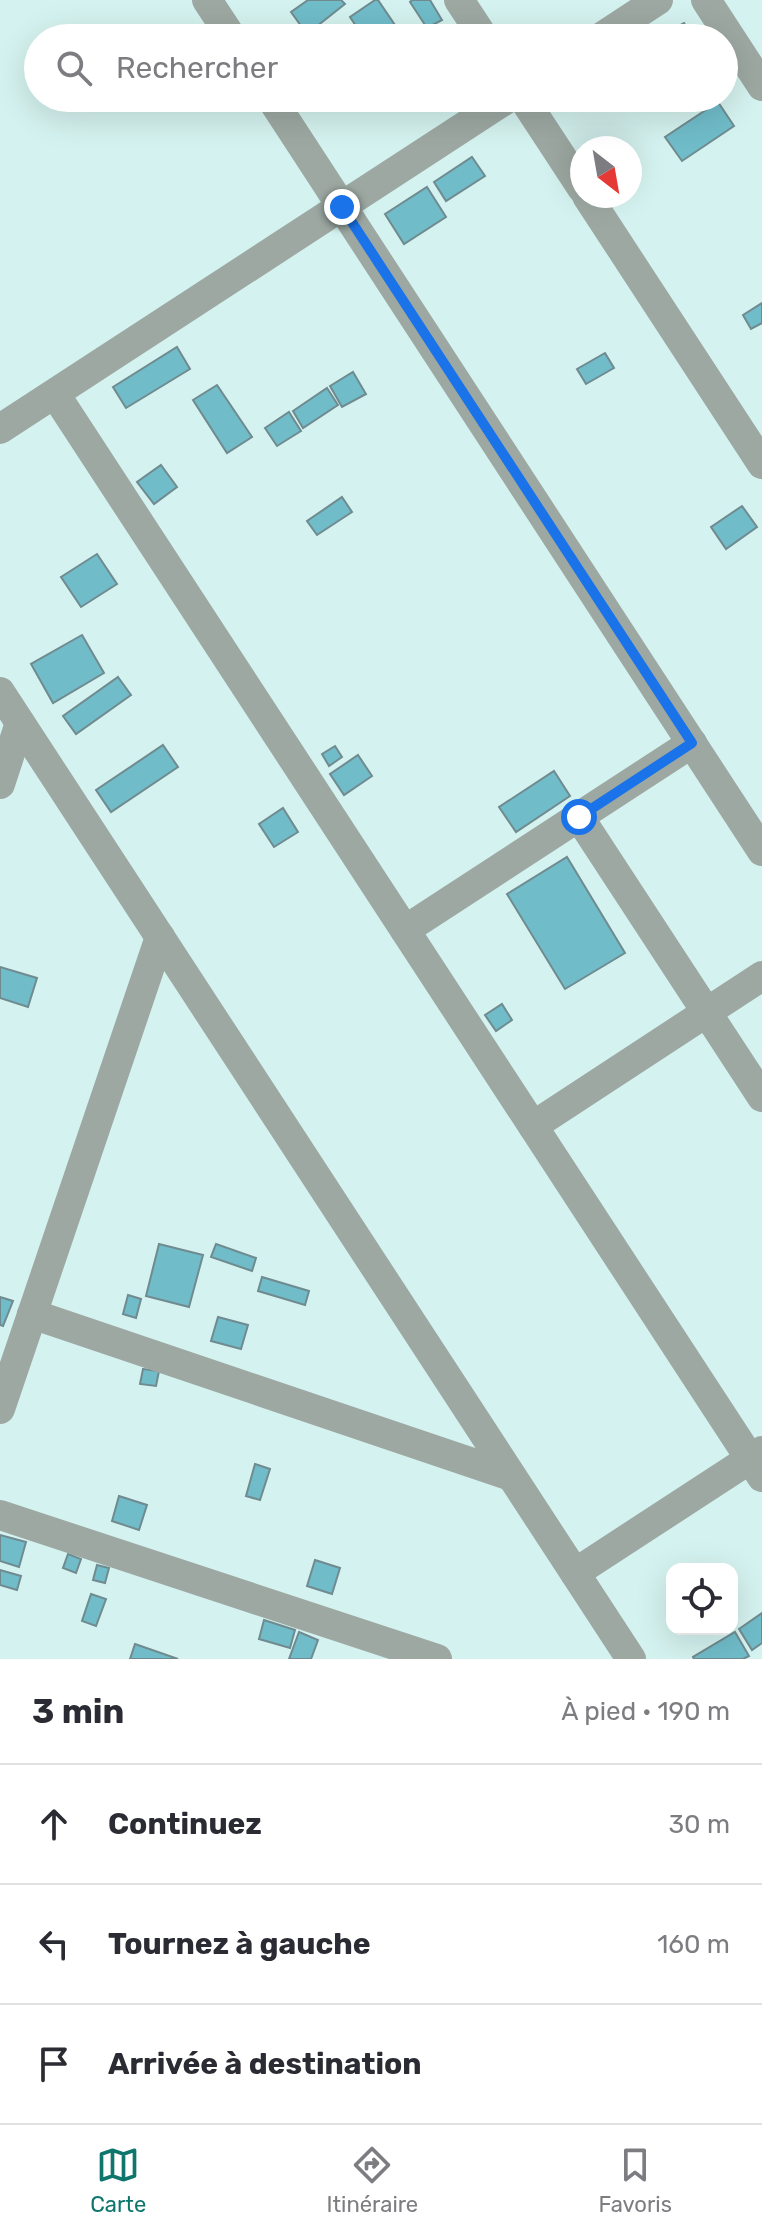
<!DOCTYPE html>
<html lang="fr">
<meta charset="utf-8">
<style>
body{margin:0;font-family:Rubik,sans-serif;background:#f2f2f3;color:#2b2b33}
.controls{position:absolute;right:24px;bottom:24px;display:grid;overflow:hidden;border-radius:16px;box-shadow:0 8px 32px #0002}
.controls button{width:72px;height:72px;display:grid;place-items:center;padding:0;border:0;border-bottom:2px solid #e1e1e2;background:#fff;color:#2b2b33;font:40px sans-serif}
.compass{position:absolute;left:570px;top:136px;width:72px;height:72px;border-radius:50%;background:#fff;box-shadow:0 8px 32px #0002;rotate:149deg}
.stop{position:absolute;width:24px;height:24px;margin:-18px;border:6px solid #1a73e8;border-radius:50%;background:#fff}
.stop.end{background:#1a73e8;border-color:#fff;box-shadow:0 2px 8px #0008}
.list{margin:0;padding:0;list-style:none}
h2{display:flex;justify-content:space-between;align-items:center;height:104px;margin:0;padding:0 32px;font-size:34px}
h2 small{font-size:26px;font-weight:400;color:#7c7c81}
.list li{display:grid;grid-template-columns:52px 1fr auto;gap:24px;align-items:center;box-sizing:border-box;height:120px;padding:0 32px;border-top:2px solid #e1e1e2}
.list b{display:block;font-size:30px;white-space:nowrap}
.list em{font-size:26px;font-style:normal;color:#7c7c81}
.icon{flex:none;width:44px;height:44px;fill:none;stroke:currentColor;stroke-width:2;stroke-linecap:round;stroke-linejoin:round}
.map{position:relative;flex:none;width:762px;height:1659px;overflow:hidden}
.search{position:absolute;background:#fff;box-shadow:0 8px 32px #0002;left:24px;right:24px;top:24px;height:88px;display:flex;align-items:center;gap:20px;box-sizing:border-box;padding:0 28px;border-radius:44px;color:#7c7c81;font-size:30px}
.sheet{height:464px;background:#fff}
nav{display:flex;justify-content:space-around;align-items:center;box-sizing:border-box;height:112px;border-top:2px solid #e1e1e2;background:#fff;font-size:22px;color:#7c7c81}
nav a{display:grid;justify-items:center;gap:4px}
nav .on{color:#0f766e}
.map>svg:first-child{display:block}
.building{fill:#70bcc9;stroke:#708b90;stroke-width:2}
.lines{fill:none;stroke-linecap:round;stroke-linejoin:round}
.minor{stroke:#9da8a3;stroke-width:30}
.route{stroke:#1a73e8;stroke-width:10}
</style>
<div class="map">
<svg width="762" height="1659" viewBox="0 0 762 1659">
<rect width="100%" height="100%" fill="#d4f2ef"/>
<g class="building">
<path d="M308,0H341L345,4L307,34L291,12Z"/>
<path d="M375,0H378L401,34L394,38H364L350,17Z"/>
<path d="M412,0H430L442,20L427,28L410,2Z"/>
<path d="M684,23L693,38H661L660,36Z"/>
<path d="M718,102L734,126L682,161L665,137Z"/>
<path d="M472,157L485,176L446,201L434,182Z"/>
<path d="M427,187L446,217L404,244L385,214Z"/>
<path d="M762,303V323L751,329L743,315Z"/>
<path d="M177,347L190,369L126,408L113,387Z"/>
<path d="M605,353L614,368L586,384L577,369Z"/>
<path d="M353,372L366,394L342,407L330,386Z"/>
<path d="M217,385L252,437L227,453L193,400Z"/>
<path d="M327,388L338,405L303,428L293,411Z"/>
<path d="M289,412L301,431L277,446L265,428Z"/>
<path d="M161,465L177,487L154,504L137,482Z"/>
<path d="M342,497L352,512L317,535L307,521Z"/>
<path d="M742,506L757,527L726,549L711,527Z"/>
<path d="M97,554L117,584L81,607L61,577Z"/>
<path d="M82,635L104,673L53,703L31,664Z"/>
<path d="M118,677L131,695L76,734L63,716Z"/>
<path d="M163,745L178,767L111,812L96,790Z"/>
<path d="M335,746L342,757L329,766L322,754Z"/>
<path d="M358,755L372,776L344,795L330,774Z"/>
<path d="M554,771L570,796L516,832L499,807Z"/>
<path d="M283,808L298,832L274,847L259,824Z"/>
<path d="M567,857L625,953L565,989L507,894Z"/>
<path d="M0,967L37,978L28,1007L0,998Z"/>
<path d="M502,1004L512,1020L496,1031L485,1015Z"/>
<path d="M159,1244L203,1255L189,1307L146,1296Z"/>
<path d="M216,1244L256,1258L252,1271L211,1257Z"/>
<path d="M262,1277L309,1291L305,1305L258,1291Z"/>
<path d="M128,1295L141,1299L136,1318L123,1314Z"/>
<path d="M0,1297L13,1301L3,1326L0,1325Z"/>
<path d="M218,1317L248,1325L241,1349L211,1341Z"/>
<path d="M143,1369L159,1371L156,1386L140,1384Z"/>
<path d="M255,1464L270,1469L260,1500L246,1496Z"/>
<path d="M119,1496L147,1505L139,1530L112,1521Z"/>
<path d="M0,1535L26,1542L19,1567L0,1561Z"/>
<path d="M68,1554L81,1559L76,1573L63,1568Z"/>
<path d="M315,1560L340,1568L332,1594L307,1586Z"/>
<path d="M97,1565L109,1568L105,1583L93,1580Z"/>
<path d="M0,1570L21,1576L17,1590L0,1585Z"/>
<path d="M91,1594L106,1599L96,1626L82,1621Z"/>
<path d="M762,1613V1643L752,1650L739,1629Z"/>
<path d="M264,1620L295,1630L290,1648L259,1639Z"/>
<path d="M299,1632L318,1640L311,1659H289Z"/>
<path d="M735,1632L749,1656L743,1659H694L693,1657Z"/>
<path d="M135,1644L178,1659H130Z"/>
</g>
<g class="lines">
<g class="minor">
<path d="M207,0L232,38"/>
<path d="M459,0L484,38"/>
<path d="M706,0L762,86"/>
<path d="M600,38L658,0"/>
<path d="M271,98L762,851"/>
<path d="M523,98L582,188"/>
<path d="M587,196L762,464"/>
<path d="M55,394L762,1477"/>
<path d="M0,429L508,98"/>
<path d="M0,692L631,1659"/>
<path d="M0,784L20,723"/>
<path d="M579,817L762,1097"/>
<path d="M405,930L692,743"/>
<path d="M533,1126L762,976"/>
<path d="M32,1314L511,1476"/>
<path d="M0,1409L160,937"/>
<path d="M0,1515L437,1659"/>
<path d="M575,1573L762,1451"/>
</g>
</g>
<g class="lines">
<path class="route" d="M342,207L692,743L579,817"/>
</g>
</svg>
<div class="controls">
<button><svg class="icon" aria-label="locate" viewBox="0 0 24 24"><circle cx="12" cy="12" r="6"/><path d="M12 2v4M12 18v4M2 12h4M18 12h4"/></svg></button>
</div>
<svg class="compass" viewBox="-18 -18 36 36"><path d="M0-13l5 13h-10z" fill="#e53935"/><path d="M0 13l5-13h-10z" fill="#7c7c81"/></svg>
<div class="stop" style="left:579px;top:817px"></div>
<div class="stop end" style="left:342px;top:207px"></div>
<div class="search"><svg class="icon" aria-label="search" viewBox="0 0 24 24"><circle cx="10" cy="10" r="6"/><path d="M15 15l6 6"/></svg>Rechercher</div>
</div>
<section class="sheet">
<h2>3 min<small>À pied · 190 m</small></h2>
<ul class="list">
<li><svg class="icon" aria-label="ahead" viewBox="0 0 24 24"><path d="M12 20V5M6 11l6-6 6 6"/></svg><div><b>Continuez</b></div><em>30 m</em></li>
<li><svg class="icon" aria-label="left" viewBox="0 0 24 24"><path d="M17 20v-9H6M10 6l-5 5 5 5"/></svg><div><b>Tournez à gauche</b></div><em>160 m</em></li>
<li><svg class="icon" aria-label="arrive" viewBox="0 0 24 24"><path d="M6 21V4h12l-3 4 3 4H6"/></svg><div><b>Arrivée à destination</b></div></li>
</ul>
</section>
<nav>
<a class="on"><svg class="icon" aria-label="map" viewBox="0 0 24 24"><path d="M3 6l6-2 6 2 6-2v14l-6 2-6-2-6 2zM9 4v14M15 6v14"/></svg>Carte</a>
<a><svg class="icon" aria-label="directions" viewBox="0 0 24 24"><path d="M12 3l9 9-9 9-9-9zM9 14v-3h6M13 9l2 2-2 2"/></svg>Itinéraire</a>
<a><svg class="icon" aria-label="saved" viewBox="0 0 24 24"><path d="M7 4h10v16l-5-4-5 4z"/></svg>Favoris</a>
</nav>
